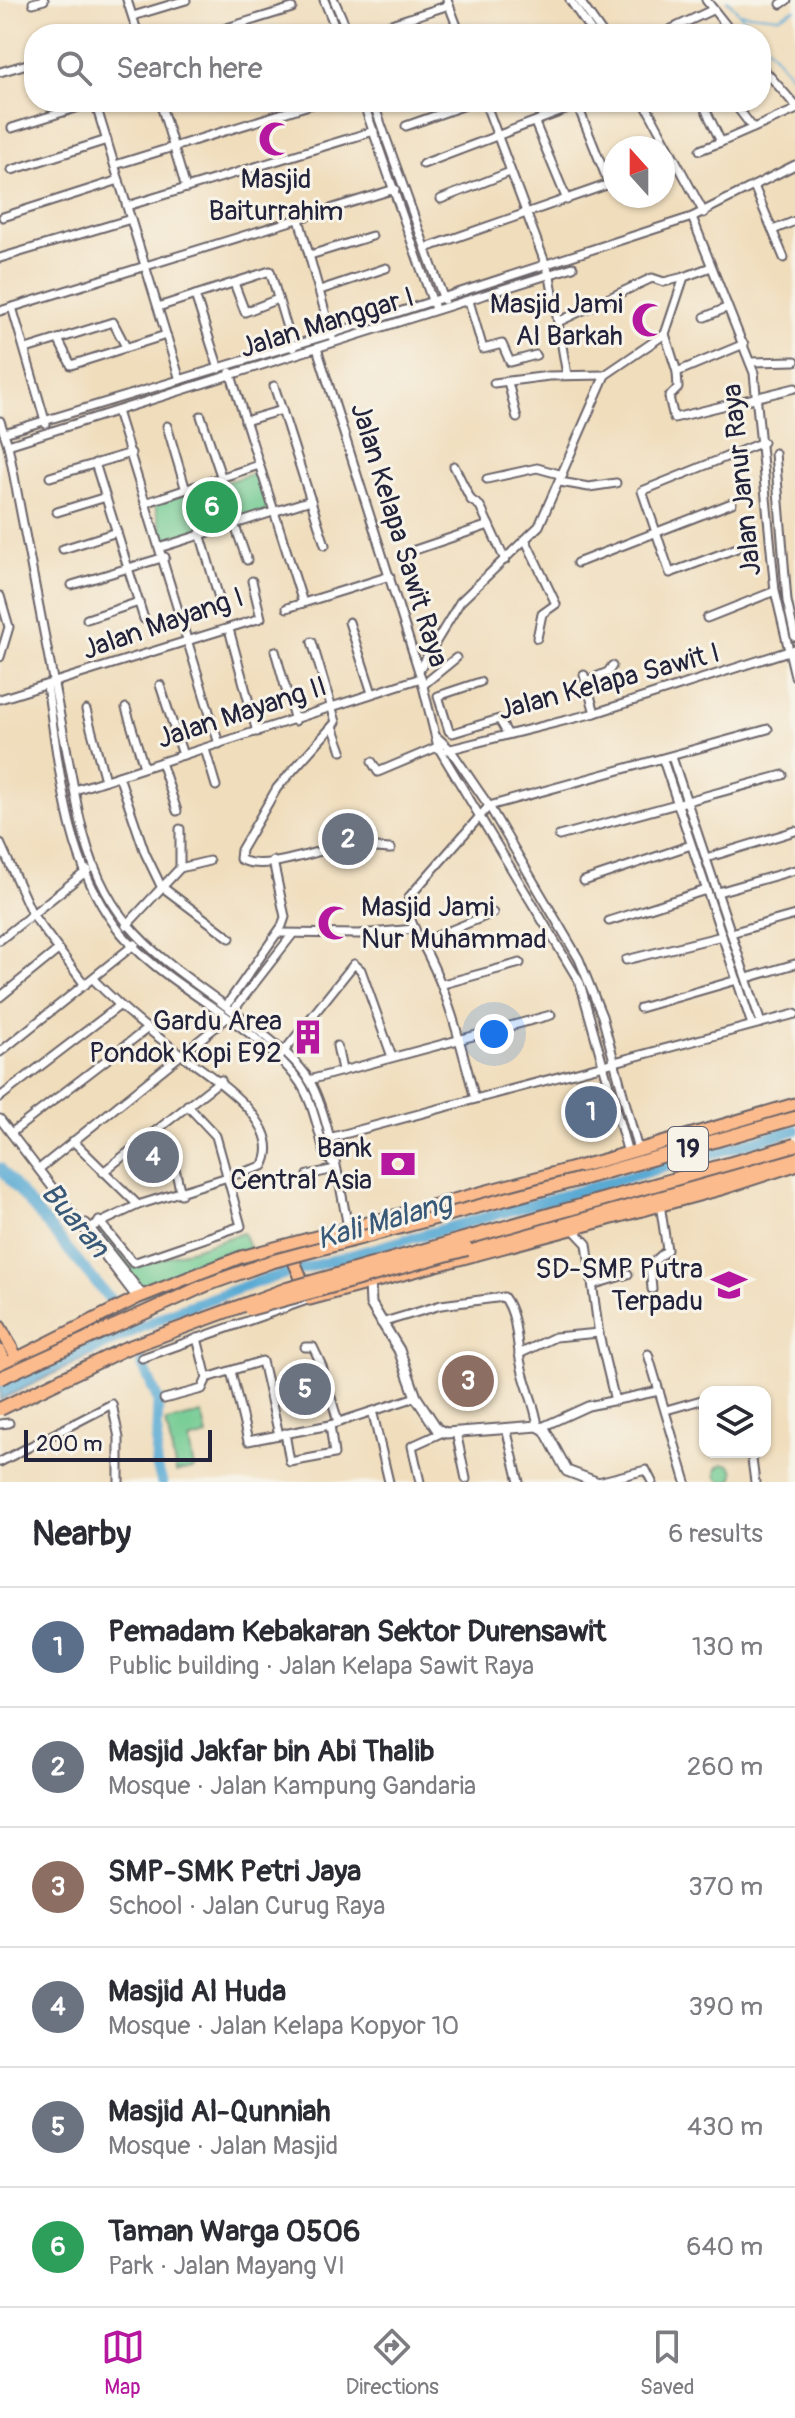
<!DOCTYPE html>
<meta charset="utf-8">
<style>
body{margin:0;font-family:Pangolin,sans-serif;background:#f2f2f3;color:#2b2b33}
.controls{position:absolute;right:24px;bottom:24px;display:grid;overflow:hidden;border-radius:16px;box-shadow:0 2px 6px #0004}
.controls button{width:72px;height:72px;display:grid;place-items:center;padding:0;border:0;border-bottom:2px solid #e1e1e2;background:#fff;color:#2b2b33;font:40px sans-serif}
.compass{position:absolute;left:603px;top:136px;width:72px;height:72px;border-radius:50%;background:#fff;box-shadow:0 2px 6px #0004;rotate:339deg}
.scale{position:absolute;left:24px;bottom:20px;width:188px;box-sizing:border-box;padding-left:8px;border:4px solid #22223b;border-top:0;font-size:22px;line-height:28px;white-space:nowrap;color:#22223b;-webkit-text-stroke:6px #f7f3e8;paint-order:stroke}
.you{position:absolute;left:494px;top:1034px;width:28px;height:28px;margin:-20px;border:6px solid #fff;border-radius:50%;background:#1a73e8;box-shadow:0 0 0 12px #1a73e833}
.badge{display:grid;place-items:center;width:52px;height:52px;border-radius:50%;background:#b5179e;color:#fff;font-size:26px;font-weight:700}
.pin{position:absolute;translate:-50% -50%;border:4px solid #fff;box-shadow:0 2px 8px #0006}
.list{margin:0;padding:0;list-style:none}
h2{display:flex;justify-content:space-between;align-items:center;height:104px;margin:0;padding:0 32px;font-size:34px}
h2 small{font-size:26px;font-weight:400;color:#7c7c81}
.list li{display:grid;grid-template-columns:52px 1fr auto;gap:24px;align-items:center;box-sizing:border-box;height:120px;padding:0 32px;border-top:2px solid #e1e1e2}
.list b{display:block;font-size:30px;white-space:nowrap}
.list p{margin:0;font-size:26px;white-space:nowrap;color:#7c7c81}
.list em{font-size:26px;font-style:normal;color:#7c7c81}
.icon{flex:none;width:44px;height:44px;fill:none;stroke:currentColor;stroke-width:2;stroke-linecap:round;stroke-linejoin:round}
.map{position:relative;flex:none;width:795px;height:1482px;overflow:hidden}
.search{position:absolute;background:#fff;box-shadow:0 2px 6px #0004;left:24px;right:24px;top:24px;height:88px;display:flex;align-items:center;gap:20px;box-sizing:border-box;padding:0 28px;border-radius:32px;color:#7c7c81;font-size:30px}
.sheet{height:824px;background:#fff}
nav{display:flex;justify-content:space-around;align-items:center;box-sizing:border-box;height:112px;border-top:2px solid #e1e1e2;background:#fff;font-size:22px;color:#7c7c81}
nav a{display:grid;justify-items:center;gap:4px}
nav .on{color:#b5179e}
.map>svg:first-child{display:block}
.green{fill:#70ca91;stroke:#497666;stroke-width:2}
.water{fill:#5aaad4;stroke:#3e6688;stroke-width:2}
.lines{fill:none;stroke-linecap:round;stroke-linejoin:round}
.stream{stroke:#5aaad4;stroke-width:2}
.river{stroke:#5aaad4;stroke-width:11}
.minor-casing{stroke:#6a6368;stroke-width:11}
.tertiary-casing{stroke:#6a6368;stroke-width:13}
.primary-casing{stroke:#6a6368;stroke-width:15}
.motorway-casing{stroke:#6a6368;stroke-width:16}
.minor{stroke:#fff;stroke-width:7}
.tertiary{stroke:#fff;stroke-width:9}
.primary{stroke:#fbbb8d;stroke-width:11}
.motorway{stroke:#fbbb8d;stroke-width:12}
.motorway-bridge-casing{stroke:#6a6368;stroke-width:16;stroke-linecap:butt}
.motorway-bridge{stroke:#fbbb8d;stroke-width:12}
.labels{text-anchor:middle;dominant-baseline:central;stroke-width:6;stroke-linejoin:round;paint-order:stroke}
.shield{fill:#f7f3e8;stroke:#62616f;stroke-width:2}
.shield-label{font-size:26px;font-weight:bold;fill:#22223b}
.poi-label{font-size:28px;fill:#22223b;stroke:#f7f3e8;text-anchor:end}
.street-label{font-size:28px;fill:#22223b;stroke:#f7f3e8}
.water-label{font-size:30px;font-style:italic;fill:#385878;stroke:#f7f3e8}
</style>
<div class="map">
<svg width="795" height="1482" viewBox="0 0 795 1482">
<rect width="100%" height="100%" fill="#f7f3e8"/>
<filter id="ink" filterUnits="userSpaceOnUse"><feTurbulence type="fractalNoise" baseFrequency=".0125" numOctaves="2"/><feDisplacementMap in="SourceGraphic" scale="16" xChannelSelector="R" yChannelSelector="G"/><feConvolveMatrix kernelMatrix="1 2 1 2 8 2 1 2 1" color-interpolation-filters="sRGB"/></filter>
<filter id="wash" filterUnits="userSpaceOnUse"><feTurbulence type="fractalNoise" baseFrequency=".006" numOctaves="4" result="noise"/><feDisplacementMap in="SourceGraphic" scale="32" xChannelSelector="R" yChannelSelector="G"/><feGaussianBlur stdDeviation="1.8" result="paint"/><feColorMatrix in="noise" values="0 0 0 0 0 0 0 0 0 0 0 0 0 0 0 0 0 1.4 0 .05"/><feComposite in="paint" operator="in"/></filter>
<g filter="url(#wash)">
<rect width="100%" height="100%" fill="#f0ddbc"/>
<g class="green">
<path d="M258,472L269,511L166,543L154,504Z"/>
<path d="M102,1230L133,1268L243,1233L252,1253L143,1295L95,1231Z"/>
<path d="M202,1414L207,1436L189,1441L194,1469L176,1472L166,1422Z"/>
<circle cx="725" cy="1473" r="9"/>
</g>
<path class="water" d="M100,1331L105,1349L0,1400V1378Z"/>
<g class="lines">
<g class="stream">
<path d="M727,0L739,13L779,17L795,9"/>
<path d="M739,13L757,34"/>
<path d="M761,39L795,80"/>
</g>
<g class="river">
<path d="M0,1168L113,1303"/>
<path d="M91,1351L175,1311L260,1281L795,1130"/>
<path d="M142,1363L158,1400L156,1463L162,1482"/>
</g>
</g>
</g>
<g filter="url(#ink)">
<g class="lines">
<g class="minor-casing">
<g id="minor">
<path d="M127,0L138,34"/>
<path d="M324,0L338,34"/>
<path d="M334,0L349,34"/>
<path d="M447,0L460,34"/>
<path d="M570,0L593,34"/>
<path d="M579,0L603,34"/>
<path d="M706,0L733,34"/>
<path d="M33,3L44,0"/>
<path d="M781,4L787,0"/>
<path d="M133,16L186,0"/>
<path d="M382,27L449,5"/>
<path d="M207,34L292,8"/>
<path d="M661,34L712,10"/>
<path d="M761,66L795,105"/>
<path d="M0,72L34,62"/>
<path d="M160,102L186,188"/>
<path d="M363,102L434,306"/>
<path d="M373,102L444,300"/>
<path d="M485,102L550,276L567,375"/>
<path d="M644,102L704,213"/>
<path d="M702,102L721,142L795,110"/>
<path d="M733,102L753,128"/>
<path d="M577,104L609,184"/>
<path d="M535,123L567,200"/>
<path d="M406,126L474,102"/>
<path d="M12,128L95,102L180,380"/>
<path d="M700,150L721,142"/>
<path d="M423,164L578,105"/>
<path d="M115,165L319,102"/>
<path d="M663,168L677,165"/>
<path d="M12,170L107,140"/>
<path d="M754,186L784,258"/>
<path d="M441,199L510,172"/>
<path d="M127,206L374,131"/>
<path d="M3,217L119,180"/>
<path d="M692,217L754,373L775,591L795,676"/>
<path d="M299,219L332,337"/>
<path d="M773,230L795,221"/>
<path d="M426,248L615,182"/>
<path d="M310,255L372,236"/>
<path d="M0,258L131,219"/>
<path d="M234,283L245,312L278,299"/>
<path d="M320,290L386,268"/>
<path d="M195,295L219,369"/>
<path d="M469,301L483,349L502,344L510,362L536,355"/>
<path d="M12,307L46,424"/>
<path d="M158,307L270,271L293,348"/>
<path d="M0,311L395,189"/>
<path d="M705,317L726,308"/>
<path d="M560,321L652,278L664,282L684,277"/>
<path d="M665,334L677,372L678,388L669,397L674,418L795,388"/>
<path d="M58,339L71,365L166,335"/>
<path d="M317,348L421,678L438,747L580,983L628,1153"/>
<path d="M26,349L113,322L126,347"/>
<path d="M750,362L795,361"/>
<path d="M230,372L303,603"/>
<path d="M677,372L744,344"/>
<path d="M508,382L517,418"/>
<path d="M494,383L549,376L605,375"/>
<path d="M274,386L282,410"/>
<path d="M117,411L219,744"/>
<path d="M201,416L221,476"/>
<path d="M0,421L8,445L79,815C104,929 155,953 242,1018C264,1035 289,1052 306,1075C328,1106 340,1188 348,1227"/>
<path d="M245,421L282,410L325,545"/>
<path d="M167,426L185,487"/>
<path d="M4,433L331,334L692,217L795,165"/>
<path d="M8,445L573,267"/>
<path d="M775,453L787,601L795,637"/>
<path d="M95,463L144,619"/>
<path d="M454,466L471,500L480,506L505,560"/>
<path d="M50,477L131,453"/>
<path d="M487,479L537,468L563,475"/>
<path d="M560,482L589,487L616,483"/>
<path d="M148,502L259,465"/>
<path d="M57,512L106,497"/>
<path d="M234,523L247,560"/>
<path d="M200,533L221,605"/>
<path d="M526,541L556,604L542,614L537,638"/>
<path d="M162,547L311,500"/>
<path d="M737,548L670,573L642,491L763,442"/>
<path d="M63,549L117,532"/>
<path d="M406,553L489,525"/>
<path d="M577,563L732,503"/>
<path d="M72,585L165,557"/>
<path d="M0,596L9,627L0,657"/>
<path d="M287,608L390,576"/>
<path d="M707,618L775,591"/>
<path d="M87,619L139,602"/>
<path d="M349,622L372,693"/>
<path d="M229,629L257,732"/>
<path d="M312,642L336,722L277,788L241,850L240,859C264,873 314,850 340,847C357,846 375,848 391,849"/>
<path d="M275,651L295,721"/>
<path d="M419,670L460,602L539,526L605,375L665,334L684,277L711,267"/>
<path d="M584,675L595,713"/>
<path d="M586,681L608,672L612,666"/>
<path d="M480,682L438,696L449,731L453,733L499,719L507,733"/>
<path d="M47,685C59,764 65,858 114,924C156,983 250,1019 296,1077C313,1098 318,1132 326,1157L333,1163"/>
<path d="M160,685L183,755"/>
<path d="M423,685L456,658"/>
<path d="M0,699L261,618L252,581"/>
<path d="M126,708L144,767"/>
<path d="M86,710L105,780"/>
<path d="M333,726L342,751"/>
<path d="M438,738L450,749L489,806L579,959L602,1016L638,1150"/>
<path d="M205,749L216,786"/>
<path d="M447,750L595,713L795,649"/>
<path d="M672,757L761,1023"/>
<path d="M663,760L752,1025"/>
<path d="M161,762L177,811"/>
<path d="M372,762L378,772L442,745"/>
<path d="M119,776L145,853L161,886L230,938"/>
<path d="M75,790L421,678"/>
<path d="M180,829V868"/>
<path d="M559,836L783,775"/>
<path d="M0,843L32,914L85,985"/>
<path d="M706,858L795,831"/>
<path d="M584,881L691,845"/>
<path d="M718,892L795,870"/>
<path d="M609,921L706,890"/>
<path d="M126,926L180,868L209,861"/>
<path d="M280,933L359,934L415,929"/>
<path d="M731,933L795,915"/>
<path d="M0,940L88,870"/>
<path d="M422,942L493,913"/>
<path d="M626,960L722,936"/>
<path d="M747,978L795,964"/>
<path d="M443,984L520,963"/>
<path d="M0,997L58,950"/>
<path d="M226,1006L282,926L285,917L273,861"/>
<path d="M640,1008L737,980"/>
<path d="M233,1011L292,935"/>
<path d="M337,1046L342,1070"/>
<path d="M0,1052L135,944"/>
<path d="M282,1054L354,964L361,970L392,1057"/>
<path d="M309,1080L551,1015"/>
<path d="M0,1097L119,1006"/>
<path d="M475,1099C462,1050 451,1001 428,955C420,939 404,915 409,897L489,806L768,729"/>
<path d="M0,1119L137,1298"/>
<path d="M11,1133L148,1028"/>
<path d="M151,1135L173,1160L181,1194"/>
<path d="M329,1138L795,1014"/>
<path d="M73,1141L138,1205"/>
<path d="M39,1169L227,1018"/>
<path d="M103,1172L221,1080"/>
<path d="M308,1175L335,1169"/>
<path d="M99,1221L133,1263L241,1226L216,1136L187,1105"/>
<path d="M86,1223L143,1295"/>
<path d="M572,1228L587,1244L599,1335L615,1401"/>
<path d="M85,1230L138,1205L263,1166C287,1123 209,1075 182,1055C150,1032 120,1007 93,979"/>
<path d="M595,1284L628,1274"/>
<path d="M652,1289L650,1265L667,1250L660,1204"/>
<path d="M381,1323L441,1305L504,1297C518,1316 516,1342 521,1364C525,1385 535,1404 538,1426"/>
<path d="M305,1347H313L322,1366L338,1422"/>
<path d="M519,1354L555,1337L599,1333"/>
<path d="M648,1354L659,1391"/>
<path d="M142,1358L310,1299"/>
<path d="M231,1371L248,1441L330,1425L416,1397"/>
<path d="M207,1378L262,1361L279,1435"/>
<path d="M164,1399L202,1389L207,1378L197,1338"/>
<path d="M666,1410L705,1399"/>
<path d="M373,1414L389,1482"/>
<path d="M0,1424L9,1423"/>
<path d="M542,1427L588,1406L659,1391L686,1482"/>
<path d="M506,1428L519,1482"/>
<path d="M456,1432L466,1479"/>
<path d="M285,1433L290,1462L334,1454L330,1425"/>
<path d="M751,1452L755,1482"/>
<path d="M0,1462L112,1404L119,1438V1482"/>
<path d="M420,1482L412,1446L443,1432"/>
<path d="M598,1482L646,1470L652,1482"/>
</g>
</g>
<g class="tertiary-casing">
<path id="tertiary" d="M370,1283L371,1304L399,1350L416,1397L437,1429L446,1433L538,1426L545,1430L567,1471L596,1482"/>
</g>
<g class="primary-casing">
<g id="primary">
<path d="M290,1252L310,1299L721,1189L795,1165"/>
<path d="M0,1327L17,1358"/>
<path d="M0,1351L6,1364"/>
<path d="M0,1367L137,1298L241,1257L607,1159L795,1104"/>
</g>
</g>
<g class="motorway-casing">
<g id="motorway">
<path d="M581,1179L795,1118"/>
<path d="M467,1249L795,1157"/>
</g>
</g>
<use href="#minor" class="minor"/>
<use href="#tertiary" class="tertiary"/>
<use href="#primary" class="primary"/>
<use href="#motorway" class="motorway"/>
<g class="motorway-bridge-casing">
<g id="motorway-bridge">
<path d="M250,1309L467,1249"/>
<path d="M0,1378L206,1285L270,1262L581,1179"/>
<path d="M0,1409L124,1349L287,1289L795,1145"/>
</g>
</g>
<use href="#motorway-bridge" class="motorway-bridge"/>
</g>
</g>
<defs>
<g id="mosque-bare" transform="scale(2.76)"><path d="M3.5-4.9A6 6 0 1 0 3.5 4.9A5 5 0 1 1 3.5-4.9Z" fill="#b5179e" stroke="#f7f3e8" stroke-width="2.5" paint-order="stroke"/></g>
<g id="building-bare" transform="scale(2.76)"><path d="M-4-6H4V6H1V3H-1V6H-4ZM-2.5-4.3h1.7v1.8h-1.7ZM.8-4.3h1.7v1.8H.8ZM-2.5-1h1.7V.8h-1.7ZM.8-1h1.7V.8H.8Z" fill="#b5179e" stroke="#f7f3e8" stroke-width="2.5" paint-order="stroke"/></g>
<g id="bank-bare" transform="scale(2.76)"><path d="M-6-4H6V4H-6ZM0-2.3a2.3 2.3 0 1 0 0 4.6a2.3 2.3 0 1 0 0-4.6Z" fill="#b5179e" stroke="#f7f3e8" stroke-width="2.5" paint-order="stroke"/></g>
<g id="school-bare" transform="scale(2.76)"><path d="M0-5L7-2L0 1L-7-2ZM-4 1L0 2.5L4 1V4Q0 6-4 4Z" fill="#b5179e" stroke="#f7f3e8" stroke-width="2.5" paint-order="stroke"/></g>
</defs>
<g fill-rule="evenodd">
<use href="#mosque-bare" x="276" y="139"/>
<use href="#mosque-bare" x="649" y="320"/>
<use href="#mosque-bare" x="335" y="923"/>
<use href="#building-bare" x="308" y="1037"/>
<use href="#bank-bare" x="398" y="1164"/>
<use href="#school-bare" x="729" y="1285"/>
</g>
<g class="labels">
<rect class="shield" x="668" y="1127" width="40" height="44" rx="6"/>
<g class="shield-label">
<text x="688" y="1149">19</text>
</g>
<g class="poi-label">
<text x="276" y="179" text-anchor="middle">Masjid<tspan x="276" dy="32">Baiturrahim</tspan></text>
<text x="623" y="304">Masjid Jami<tspan x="623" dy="32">Al Barkah</tspan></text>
<text x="361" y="907" text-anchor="start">Masjid Jami<tspan x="361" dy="32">Nur Muhammad</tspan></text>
<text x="282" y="1021">Gardu Area<tspan x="282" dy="32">Pondok Kopi E92</tspan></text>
<text x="372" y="1148">Bank<tspan x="372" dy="32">Central Asia</tspan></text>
<text x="703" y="1269">SD-SMP Putra<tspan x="703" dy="32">Terpadu</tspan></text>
</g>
<g class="street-label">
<text transform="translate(327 323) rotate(-17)">Jalan Manggar I</text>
<text transform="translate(742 480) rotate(-96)">Jalan Janur Raya</text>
<text transform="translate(399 535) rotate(73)">Jalan Kelapa Sawit Raya</text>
<text transform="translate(163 624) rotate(-19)">Jalan Mayang I</text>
<text transform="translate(609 682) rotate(-15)">Jalan Kelapa Sawit I</text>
<text transform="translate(242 713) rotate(-18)">Jalan Mayang II</text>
</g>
<g class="water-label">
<text transform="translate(75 1220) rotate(50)">Buaran</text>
<text transform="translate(384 1221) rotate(-16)">Kali Malang</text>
</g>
</g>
</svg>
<div class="controls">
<button><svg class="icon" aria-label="layers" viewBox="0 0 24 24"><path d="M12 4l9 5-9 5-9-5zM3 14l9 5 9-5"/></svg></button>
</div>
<svg class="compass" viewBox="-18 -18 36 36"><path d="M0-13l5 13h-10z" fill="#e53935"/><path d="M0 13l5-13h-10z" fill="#7c7c81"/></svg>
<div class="scale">200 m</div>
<div class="you"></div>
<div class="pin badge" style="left:591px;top:1112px;background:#5c6f8a">1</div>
<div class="pin badge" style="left:348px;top:839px;background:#6b7280">2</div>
<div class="pin badge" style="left:468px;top:1381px;background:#8d6e63">3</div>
<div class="pin badge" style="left:153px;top:1157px;background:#6b7280">4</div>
<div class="pin badge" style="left:305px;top:1389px;background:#6b7280">5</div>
<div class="pin badge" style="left:212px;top:507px;background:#2e9e5b">6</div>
<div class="search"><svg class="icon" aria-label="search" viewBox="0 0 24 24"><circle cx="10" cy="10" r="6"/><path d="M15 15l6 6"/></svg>Search here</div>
</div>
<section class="sheet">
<h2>Nearby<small>6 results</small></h2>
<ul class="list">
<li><span class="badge" style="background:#5c6f8a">1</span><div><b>Pemadam Kebakaran Sektor Durensawit</b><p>Public building · Jalan Kelapa Sawit Raya</p></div><em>130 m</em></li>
<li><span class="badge" style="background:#6b7280">2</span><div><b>Masjid Jakfar bin Abi Thalib</b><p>Mosque · Jalan Kampung Gandaria</p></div><em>260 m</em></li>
<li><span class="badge" style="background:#8d6e63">3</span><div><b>SMP-SMK Petri Jaya</b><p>School · Jalan Curug Raya</p></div><em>370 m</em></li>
<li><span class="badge" style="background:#6b7280">4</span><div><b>Masjid Al Huda</b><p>Mosque · Jalan Kelapa Kopyor 10</p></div><em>390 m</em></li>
<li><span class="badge" style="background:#6b7280">5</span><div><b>Masjid Al-Qunniah</b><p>Mosque · Jalan Masjid</p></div><em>430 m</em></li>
<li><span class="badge" style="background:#2e9e5b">6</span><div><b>Taman Warga 0506</b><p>Park · Jalan Mayang VI</p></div><em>640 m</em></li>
</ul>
</section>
<nav>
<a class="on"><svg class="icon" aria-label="map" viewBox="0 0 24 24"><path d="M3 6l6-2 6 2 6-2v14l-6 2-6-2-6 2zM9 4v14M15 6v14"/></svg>Map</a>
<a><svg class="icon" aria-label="directions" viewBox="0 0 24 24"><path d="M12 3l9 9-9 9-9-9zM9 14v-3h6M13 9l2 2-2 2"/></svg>Directions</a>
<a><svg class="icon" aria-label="saved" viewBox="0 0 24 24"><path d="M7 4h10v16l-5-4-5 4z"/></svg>Saved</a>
</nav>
